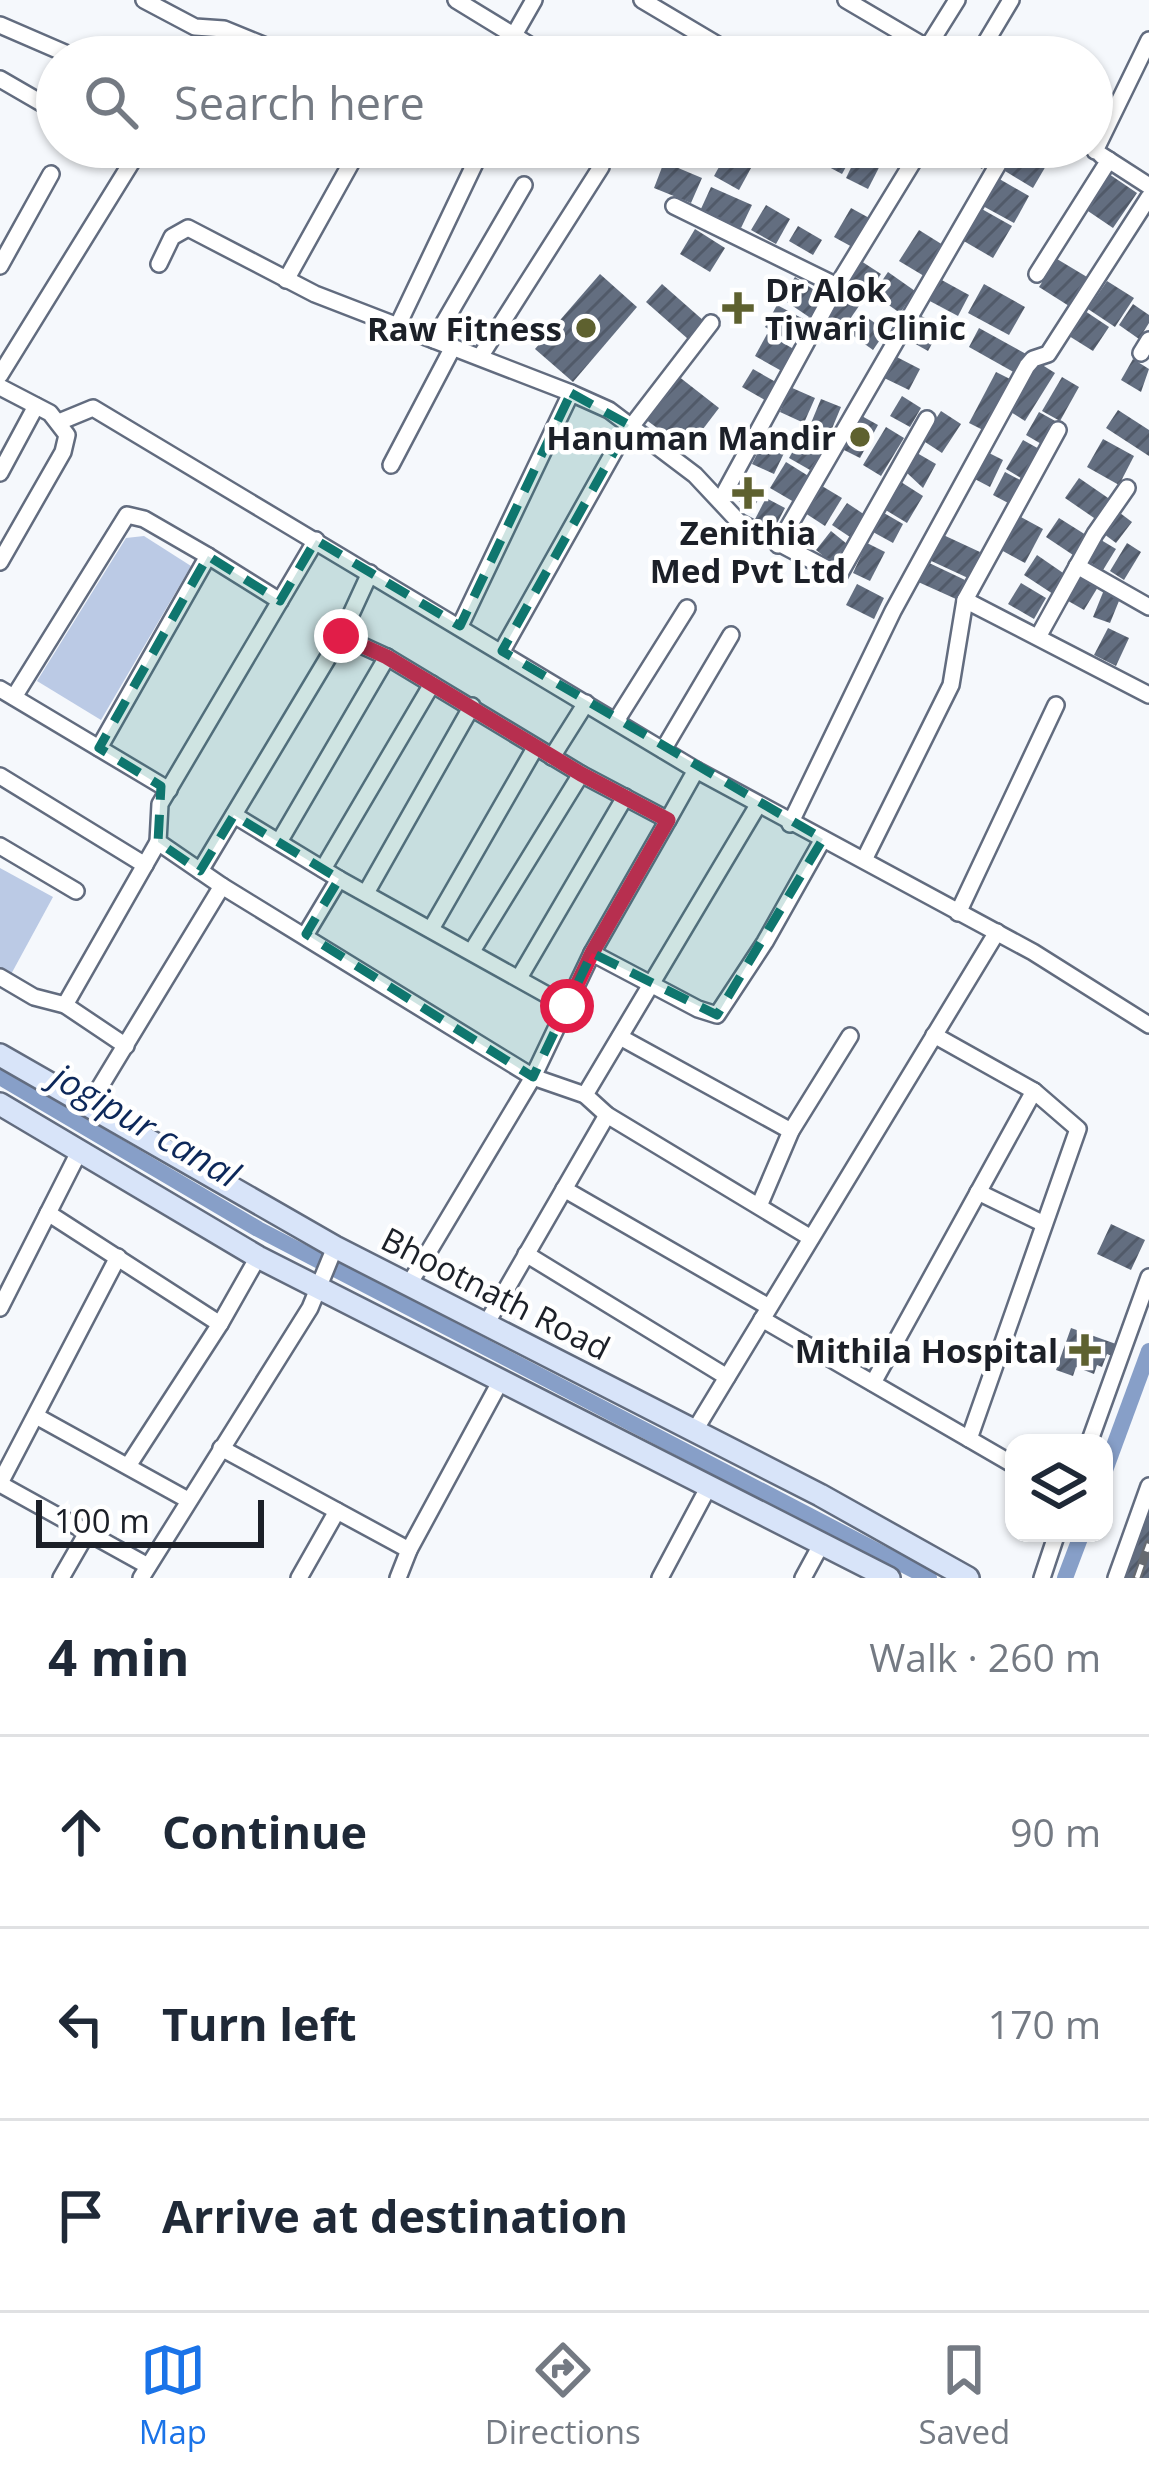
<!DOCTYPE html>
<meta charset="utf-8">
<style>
body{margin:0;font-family:"Open Sans",sans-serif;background:#f2f2f3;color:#1f2937}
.controls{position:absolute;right:36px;bottom:36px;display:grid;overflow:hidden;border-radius:24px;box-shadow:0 3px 9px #0004}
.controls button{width:108px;height:108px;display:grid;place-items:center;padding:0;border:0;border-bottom:3px solid #e0e1e3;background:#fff;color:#1f2937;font:60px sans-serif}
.scale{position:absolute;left:36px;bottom:30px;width:228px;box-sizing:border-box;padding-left:12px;border:6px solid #1c2028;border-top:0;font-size:33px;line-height:42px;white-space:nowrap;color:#1c2028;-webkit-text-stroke:9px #fff;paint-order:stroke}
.stop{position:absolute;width:36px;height:36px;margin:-27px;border:9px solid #e11d48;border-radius:50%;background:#fff}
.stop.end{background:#e11d48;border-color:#fff;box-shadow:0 3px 12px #0008}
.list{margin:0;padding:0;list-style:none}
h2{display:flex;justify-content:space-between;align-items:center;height:156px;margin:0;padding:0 48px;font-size:51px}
h2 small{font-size:39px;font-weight:400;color:#747a83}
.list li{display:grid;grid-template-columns:78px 1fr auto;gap:36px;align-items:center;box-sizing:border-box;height:192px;padding:0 48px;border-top:3px solid #e0e1e3}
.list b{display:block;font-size:45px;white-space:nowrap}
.list em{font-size:39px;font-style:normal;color:#747a83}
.icon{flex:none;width:66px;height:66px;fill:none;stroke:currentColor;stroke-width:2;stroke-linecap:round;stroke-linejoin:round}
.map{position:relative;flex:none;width:1149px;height:1578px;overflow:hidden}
.search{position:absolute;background:#fff;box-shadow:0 3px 9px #0004;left:36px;right:36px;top:36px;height:132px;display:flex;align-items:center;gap:30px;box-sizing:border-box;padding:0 42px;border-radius:66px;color:#747a83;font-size:45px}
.sheet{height:732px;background:#fff}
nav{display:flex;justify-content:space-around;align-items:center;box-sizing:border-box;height:168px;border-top:3px solid #e0e1e3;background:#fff;font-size:33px;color:#747a83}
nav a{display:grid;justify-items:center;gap:6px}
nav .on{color:#1a73e8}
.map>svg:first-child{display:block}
.green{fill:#bbcae5}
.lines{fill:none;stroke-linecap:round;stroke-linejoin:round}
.canal{stroke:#879fc8;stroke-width:16}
.building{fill:url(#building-hatch)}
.street-casing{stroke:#626c7f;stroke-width:20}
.secondary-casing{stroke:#626c7f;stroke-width:26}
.street{stroke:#fff;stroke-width:15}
.secondary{stroke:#d8e4f9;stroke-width:21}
.rail-casing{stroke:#666a70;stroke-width:9}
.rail{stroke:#fff;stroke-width:4.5;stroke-dasharray:14;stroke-linecap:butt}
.route{stroke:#e11d48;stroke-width:15}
.marked{fill:#0f766e;fill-opacity:0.2;stroke:#0f766e;stroke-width:9;stroke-dasharray:24 15;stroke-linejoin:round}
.poi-dot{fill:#5e612f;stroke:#fff;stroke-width:4.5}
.labels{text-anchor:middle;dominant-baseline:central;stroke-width:9;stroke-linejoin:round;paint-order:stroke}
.poi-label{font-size:33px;font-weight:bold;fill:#1c2028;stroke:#fff;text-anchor:end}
.street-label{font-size:33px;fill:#1c2028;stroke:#fff}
.water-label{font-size:36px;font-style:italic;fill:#0d285a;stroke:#fff}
</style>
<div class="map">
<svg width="1149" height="1578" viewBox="0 0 1149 1578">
<defs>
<pattern id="building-hatch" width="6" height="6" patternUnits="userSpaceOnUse" patternTransform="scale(3)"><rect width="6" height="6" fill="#636e80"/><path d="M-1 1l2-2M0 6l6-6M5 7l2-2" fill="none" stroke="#515a69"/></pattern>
</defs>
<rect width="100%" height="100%" fill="#f5f8fc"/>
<g class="green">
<path d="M144,536L191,566L101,720L37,681L126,538Z"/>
<path d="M0,868L53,897L9,978L0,972Z"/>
</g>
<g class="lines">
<g class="canal">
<path d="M0,1077L258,1229L929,1578"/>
<path d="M1104,1473L1149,1351"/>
<path d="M1065,1578L1082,1533"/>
</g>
</g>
<g class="building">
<path d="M730,147L762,148L739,190L714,176Z"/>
<path d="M818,147H857L842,174L812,158Z"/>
<path d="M861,147L888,150L868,189L846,178Z"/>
<path d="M962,147H995L982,169L958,154Z"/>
<path d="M1019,147H1057L1033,188L1005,171Z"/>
<path d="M664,162L702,178L691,203L654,188Z"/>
<path d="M1109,174L1137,193L1113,228L1085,209Z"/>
<path d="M996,177L1029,196L1014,223L981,205Z"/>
<path d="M711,187L752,205L741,228L700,211Z"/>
<path d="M766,205L790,219L776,244L751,230Z"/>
<path d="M851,208L871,219L854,248L834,237Z"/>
<path d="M980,208L1012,226L993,258L962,240Z"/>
<path d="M798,226L822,240L813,255L789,241Z"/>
<path d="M695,229L725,248L710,272L680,254Z"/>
<path d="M919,230L943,245L924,276L899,261Z"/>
<path d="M1057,259L1087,277L1069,306L1039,287Z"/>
<path d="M861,261L881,274L865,298L846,285Z"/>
<path d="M888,272L915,291L900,313L873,294Z"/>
<path d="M600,274L637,307L573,382L535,349Z"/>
<path d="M795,277L823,296L809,317L781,298Z"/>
<path d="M938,278L969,295L958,316L926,299Z"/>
<path d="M1107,281L1134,298L1115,327L1088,309Z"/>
<path d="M662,284L704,321L688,339L646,302Z"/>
<path d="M984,284L1025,307L1009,335L968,313Z"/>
<path d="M842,295L859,306L841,332L824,321Z"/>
<path d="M1133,304L1149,315V323L1139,339L1119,325Z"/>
<path d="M777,305L811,323L799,346L765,327Z"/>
<path d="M1085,311L1109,327L1093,351L1069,336Z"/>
<path d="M861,313L886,331L873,350L848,332Z"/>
<path d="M916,313L941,327L928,351L903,337Z"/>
<path d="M979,328L1028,355L1017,374L969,347Z"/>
<path d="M767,334L799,352L787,374L755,356Z"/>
<path d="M889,353L920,369L909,390L878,375Z"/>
<path d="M1133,359L1149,369L1141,392L1121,380Z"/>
<path d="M1036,361L1055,373L1025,421L1006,409Z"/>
<path d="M753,369L781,385L770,403L742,387Z"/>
<path d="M996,372L1014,381L987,432L969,423Z"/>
<path d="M678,376L719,408L687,450L645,419Z"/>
<path d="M1062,377L1079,387L1060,421L1042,411Z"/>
<path d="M790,387L815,398L804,423L780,412Z"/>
<path d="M902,396L921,408L910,427L890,416Z"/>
<path d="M821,399L841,407L831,431L811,423Z"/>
<path d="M1118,410L1149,430V456L1106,428Z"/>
<path d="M941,411L961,424L942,453L922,440Z"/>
<path d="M1039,412L1057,422L1043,445L1026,435Z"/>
<path d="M860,415L878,425L860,458L842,449Z"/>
<path d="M886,427L904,438L881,476L863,465Z"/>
<path d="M801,437L823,450L810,470L789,458Z"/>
<path d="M765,438L786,449L774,474L752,464Z"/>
<path d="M1103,439L1134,456L1119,485L1087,467Z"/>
<path d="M1023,440L1041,450L1024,480L1006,469Z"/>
<path d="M983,450L1003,460L990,487L969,476Z"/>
<path d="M917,453L936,464L923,488L906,472Z"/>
<path d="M786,462L810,477L794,502L770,488Z"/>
<path d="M1005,472L1022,481L1010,504L993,495Z"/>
<path d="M743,478L764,489L753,509L733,498Z"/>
<path d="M1079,478L1111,500L1097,520L1065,498Z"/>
<path d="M901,482L923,496L907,523L884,509Z"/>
<path d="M822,486L842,498L825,526L805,513Z"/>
<path d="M766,498L785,508L772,533L753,523Z"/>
<path d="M847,503L865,515L850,537L832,525Z"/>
<path d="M1116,510L1132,522L1116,543L1100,531Z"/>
<path d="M884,513L903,524L893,543L873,532Z"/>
<path d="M1019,516L1043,529L1025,563L1001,550Z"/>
<path d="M1059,518L1086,535L1073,555L1046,537Z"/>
<path d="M831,531L847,544L832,563L816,550Z"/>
<path d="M939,533L980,552L968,578L927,559Z"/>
<path d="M1096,537L1116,549L1103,570L1083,558Z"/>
<path d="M867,543L885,552L870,581L853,573Z"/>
<path d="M1127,543L1141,552L1124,580L1110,571Z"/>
<path d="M1037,555L1066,575L1053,594L1024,575Z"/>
<path d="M925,561L965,580L956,599L916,581Z"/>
<path d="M1080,569L1101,582L1084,610L1063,598Z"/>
<path d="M1021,583L1046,598L1034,619L1008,604Z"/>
<path d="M857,584L884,598L874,619L846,605Z"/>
<path d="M1104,590L1121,596L1110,623L1093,617Z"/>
<path d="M1108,628L1129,638L1116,666L1094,655Z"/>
<path d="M1111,1224L1145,1240L1131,1270L1097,1254Z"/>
<path d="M1071,1328L1116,1344L1112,1356L1107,1354L1102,1367L1097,1365L1094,1374L1076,1367L1073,1376L1056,1370Z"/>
<path d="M1149,1482V1578H1114Z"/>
</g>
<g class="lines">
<g class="street-casing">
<g id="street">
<path d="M144,0L195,27L224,29L293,57"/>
<path d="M456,0L549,57"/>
<path d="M642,0L738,57"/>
<path d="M846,0L943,57"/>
<path d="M0,25L74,57"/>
<path d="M514,35L534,0"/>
<path d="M927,48L957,0"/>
<path d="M977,57L1011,0"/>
<path d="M0,79L57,112"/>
<path d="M289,147L301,153"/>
<path d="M702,147L713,154"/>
<path d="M1095,151L1149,40"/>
<path d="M1101,155L1149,186"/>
<path d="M674,206L837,286"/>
<path d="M159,264L172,237L188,228L315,294L571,393"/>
<path d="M0,266L51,174"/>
<path d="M1037,274L1109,160"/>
<path d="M286,280L360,147"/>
<path d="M397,327L477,159V147"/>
<path d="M434,340L524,185"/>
<path d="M1141,353L1149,340"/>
<path d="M480,357L601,167"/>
<path d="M0,375L141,147"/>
<path d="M0,387L50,413L67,435L63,452L0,562"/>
<path d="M59,422L93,408L696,770L1033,952L1149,1025"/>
<path d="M631,427L711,323"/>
<path d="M391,465L453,347"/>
<path d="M0,473L36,406"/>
<path d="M720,501L837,286L922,147"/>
<path d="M778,545L1008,147"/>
<path d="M208,556L280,601"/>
<path d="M1077,566L1149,607"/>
<path d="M965,600L1149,695"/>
<path d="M460,626L571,393L609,410L695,475L739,522L839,575L927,419"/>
<path d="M341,636L370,573"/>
<path d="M1038,637L1095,534L1127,488"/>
<path d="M502,651L629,425"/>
<path d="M0,689L169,790"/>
<path d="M14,697L127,515L144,519L208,556L99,748"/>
<path d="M616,721L687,608"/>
<path d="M663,750L731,635"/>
<path d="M552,757L586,703"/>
<path d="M0,776L145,865"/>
<path d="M234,815L339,879L567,1006"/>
<path d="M668,820L696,770"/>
<path d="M790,824L893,611L1027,366L1033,359L1048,354L1149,197"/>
<path d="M279,842L387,657"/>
<path d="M0,846L76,891"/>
<path d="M864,860L951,685L965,600L1058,430"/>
<path d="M323,869L432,684"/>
<path d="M200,871L341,636L387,657L581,774L668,820L592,953L698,1009L717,1015L765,942L823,839"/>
<path d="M222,886L533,1077L408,1286"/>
<path d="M366,893L472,706"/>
<path d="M958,913L1056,705"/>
<path d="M431,929L535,748"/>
<path d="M306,934L339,879"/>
<path d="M472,951L581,774"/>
<path d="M592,953L533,1077L585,1095L607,1115L811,1238"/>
<path d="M0,977L34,997L65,1005L126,1046"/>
<path d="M519,978L625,797"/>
<path d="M65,1005L158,842"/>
<path d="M934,1035L1034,1091L1078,1129L969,1439"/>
<path d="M620,1037L791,1131"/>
<path d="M585,1095L758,805"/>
<path d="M89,1105L222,886L158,842L160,804L316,540"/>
<path d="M564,1189L769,1307"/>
<path d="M978,1192L1044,1224"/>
<path d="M759,1206L791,1131L850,1036"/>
<path d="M48,1213L220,1324"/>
<path d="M526,1254L727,1377"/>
<path d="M0,1308L80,1150"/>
<path d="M762,1319L1014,1465"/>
<path d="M485,1326L607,1115"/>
<path d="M873,1383L1034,1091"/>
<path d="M36,1416L188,1500"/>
<path d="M695,1430L997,932"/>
<path d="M1089,1443L1149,1277"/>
<path d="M221,1448L409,1550"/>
<path d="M128,1466L220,1324L258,1257"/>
<path d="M0,1483L118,1257"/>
<path d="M0,1484L148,1566"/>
<path d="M61,1578L88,1531"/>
<path d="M141,1578L310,1308L335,1247"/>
<path d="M299,1578L337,1511"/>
<path d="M398,1578L409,1550L500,1382"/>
<path d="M660,1578L709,1486"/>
<path d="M803,1578L822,1543"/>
<path d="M1042,1578L1057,1533"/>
<path d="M1116,1578L1149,1486"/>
</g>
</g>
<g class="secondary-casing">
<g id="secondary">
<path d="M0,1055L335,1247L820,1495L968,1578"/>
<path d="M0,1104L258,1257L889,1578"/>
</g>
</g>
<use href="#street" class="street"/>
<use href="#secondary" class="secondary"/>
<g class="rail-casing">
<path id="rail" d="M1137,1578L1149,1544"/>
</g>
<use href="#rail" class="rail"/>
</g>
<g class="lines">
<path class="route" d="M341,636L387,657L581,774L668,820L592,953L567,1006"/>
</g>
<path class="marked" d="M571,393L629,425L502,651L823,839L717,1015L592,953L533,1077L306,934L339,879L234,815L200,871L158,842L161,786L99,748L208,556L280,601L316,540L460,626Z"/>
<g class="poi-dot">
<path d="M732 290h12v12h12v12h-12v12h-12v-12h-12v-12h12z"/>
<circle cx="586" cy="328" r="12"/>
<circle cx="860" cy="437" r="12"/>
<path d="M742 475h12v12h12v12h-12v12h-12v-12h-12v-12h12z"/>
<path d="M1079 1332h12v12h12v12h-12v12h-12v-12h-12v-12h12z"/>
</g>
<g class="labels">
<g class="poi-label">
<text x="765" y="289" text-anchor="start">Dr Alok<tspan x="765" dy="38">Tiwari Clinic</tspan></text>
<text x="562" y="328">Raw Fitness</text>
<text x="836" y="437">Hanuman Mandir</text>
<text x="748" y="532" text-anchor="middle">Zenithia<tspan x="748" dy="38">Med Pvt Ltd</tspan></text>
<text x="1058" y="1350">Mithila Hospital</text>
</g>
<g class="street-label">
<text transform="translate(496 1293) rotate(27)">Bhootnath Road</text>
</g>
<g class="water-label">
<text transform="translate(146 1125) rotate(30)">jogipur canal</text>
</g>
</g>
</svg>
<div class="controls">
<button><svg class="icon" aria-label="layers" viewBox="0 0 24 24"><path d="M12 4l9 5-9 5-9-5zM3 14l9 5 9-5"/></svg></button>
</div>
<div class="scale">100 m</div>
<div class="stop" style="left:567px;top:1006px"></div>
<div class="stop end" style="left:341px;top:636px"></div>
<div class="search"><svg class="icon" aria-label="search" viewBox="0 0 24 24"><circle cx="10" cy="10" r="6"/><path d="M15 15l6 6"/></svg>Search here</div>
</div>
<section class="sheet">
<h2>4 min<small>Walk · 260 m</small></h2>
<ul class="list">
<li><svg class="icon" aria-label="ahead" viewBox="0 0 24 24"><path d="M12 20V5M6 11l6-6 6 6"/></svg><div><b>Continue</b></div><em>90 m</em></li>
<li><svg class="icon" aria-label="left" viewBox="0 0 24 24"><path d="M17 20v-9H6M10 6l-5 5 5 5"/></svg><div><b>Turn left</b></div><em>170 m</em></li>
<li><svg class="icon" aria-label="arrive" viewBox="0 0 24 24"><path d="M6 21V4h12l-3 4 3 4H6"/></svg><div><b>Arrive at destination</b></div></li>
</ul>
</section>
<nav>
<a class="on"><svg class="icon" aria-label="map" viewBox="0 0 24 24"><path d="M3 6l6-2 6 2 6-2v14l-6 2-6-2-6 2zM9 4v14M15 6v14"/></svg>Map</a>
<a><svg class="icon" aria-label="directions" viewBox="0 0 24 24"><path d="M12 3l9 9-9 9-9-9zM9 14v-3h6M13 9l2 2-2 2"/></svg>Directions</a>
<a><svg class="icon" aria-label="saved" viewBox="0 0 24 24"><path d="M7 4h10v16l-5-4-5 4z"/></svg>Saved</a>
</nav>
